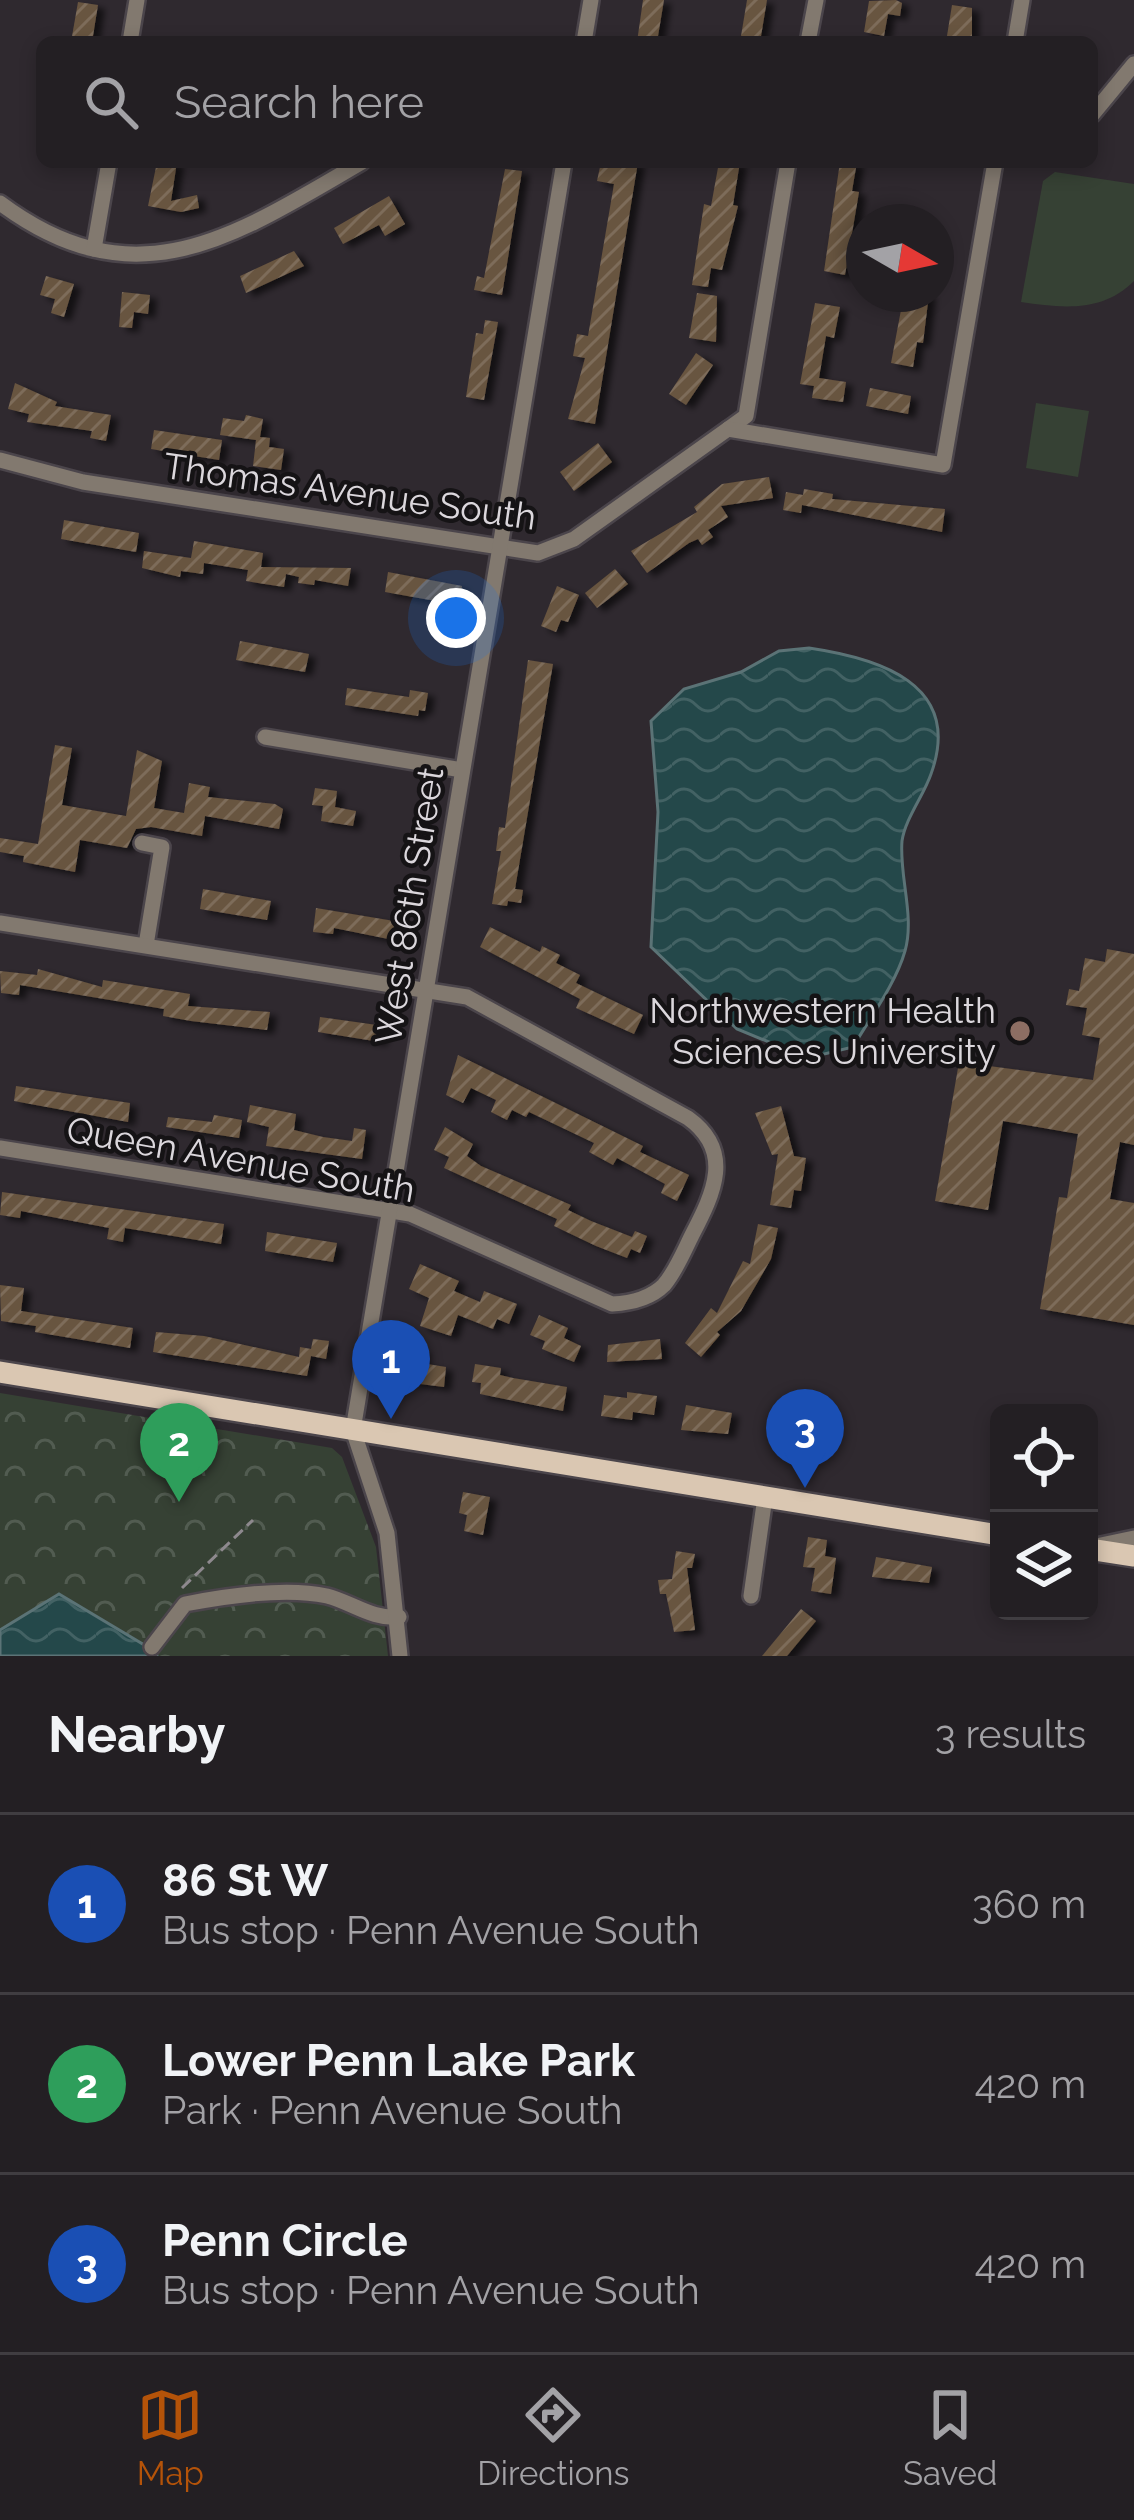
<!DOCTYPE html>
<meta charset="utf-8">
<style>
body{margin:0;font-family:Raleway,sans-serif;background:#2f2c30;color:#f1f3f6}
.controls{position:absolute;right:36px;bottom:36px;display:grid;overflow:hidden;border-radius:18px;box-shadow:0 6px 18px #0003}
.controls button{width:108px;height:108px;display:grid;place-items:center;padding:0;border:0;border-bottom:3px solid #403d41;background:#231f23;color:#f1f3f6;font:60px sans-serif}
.compass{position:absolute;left:846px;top:204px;width:108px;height:108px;border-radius:50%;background:#231f23;box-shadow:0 6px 18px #0003;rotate:99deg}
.you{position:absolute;left:456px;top:618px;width:42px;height:42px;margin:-30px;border:9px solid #fff;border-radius:50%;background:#1a73e8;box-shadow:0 0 0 18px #1a73e833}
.badge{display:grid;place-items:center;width:78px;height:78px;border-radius:50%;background:#b45309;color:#fff;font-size:39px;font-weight:700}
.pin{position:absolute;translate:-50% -99px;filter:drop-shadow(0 3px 6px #0008)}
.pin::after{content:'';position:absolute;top:63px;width:42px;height:36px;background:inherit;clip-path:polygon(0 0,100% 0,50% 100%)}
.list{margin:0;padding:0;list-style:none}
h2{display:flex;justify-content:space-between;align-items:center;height:156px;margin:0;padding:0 48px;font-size:51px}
h2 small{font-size:39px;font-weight:400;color:#a3a2a6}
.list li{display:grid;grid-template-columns:78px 1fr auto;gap:36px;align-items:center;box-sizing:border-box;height:180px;padding:0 48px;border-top:3px solid #403d41}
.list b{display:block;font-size:45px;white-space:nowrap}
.list p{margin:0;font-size:39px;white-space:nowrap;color:#a3a2a6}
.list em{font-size:39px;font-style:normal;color:#a3a2a6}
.icon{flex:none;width:66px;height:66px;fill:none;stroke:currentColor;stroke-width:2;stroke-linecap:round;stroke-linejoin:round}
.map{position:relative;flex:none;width:1134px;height:1656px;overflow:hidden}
.search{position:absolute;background:#231f23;box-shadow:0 6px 18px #0003;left:36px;right:36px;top:36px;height:132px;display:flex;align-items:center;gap:30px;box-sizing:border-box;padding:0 42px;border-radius:18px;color:#a3a2a6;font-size:45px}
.sheet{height:696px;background:#231f23}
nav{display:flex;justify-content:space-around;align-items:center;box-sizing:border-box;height:168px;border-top:3px solid #403d41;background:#231f23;font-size:33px;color:#a3a2a6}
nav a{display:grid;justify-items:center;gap:6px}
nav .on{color:#b45309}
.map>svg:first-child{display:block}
.park{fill:url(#park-crowns)}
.pitch{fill:#364134}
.water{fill:url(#water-waves);stroke:#5b7376;stroke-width:3}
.building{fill:url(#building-hatch);filter:url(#shadow)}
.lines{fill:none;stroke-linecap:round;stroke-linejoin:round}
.minor-casing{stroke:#4b454b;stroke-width:20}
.major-casing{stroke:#4b454b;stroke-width:26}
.path{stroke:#8e898e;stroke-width:3;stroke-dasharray:12 6;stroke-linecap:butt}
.minor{stroke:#82796f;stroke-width:15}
.major{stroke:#dac7b2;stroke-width:21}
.education-dot{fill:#8d6e63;stroke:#151315;stroke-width:4.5}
.labels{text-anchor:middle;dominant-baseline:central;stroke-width:9;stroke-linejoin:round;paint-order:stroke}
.street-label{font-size:36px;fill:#dbd7dc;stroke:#151315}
.poi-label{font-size:36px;fill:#dbd7dc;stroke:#151315;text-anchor:end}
</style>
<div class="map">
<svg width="1134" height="1656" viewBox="0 0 1134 1656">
<defs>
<pattern id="park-crowns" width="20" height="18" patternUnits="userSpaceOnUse" patternTransform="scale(3)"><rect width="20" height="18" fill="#364134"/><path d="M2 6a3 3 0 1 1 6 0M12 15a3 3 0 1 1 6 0" fill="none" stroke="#525c51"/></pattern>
<pattern id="water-waves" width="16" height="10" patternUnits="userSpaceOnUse" patternTransform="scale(3)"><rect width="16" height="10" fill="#24484a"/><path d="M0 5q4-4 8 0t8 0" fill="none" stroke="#436264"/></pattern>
<pattern id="building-hatch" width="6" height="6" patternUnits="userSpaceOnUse" patternTransform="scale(3)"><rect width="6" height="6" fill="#68543f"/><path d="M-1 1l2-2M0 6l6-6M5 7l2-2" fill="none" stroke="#7d6c5a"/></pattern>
<filter id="shadow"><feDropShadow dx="7" dy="4" stdDeviation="3" flood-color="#0009"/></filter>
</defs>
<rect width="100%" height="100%" fill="#2f292f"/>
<path class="park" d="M0,1393L332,1448L342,1457L376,1547L388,1656H157L59,1594L0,1630Z"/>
<g class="pitch">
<path d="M1055,172L1134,184V281C1102,313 1062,308 1021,302L1043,181Z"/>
<path d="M1036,403L1089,411L1078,477L1026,468Z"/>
</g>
<g class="water">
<path d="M809,648C877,658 964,683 931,774C924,795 905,819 902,841C899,876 915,916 905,951C896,983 870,1018 853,1047L808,1058L737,1029L651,947L658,812L651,721L684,689L741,672L779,651Z"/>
<path d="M59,1594L156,1652L157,1656H0V1630Z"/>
</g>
<g class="building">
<path d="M643,0H664L657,42H637Z"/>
<path d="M747,0H767L760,42H740Z"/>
<path d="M896,0L902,3L900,16L888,14L884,36L864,32L869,1Z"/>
<path d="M78,2L98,5L92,42H71Z"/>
<path d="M952,5L972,8V42H946Z"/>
<path d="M157,162H177L171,201L197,195L199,208L181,212L148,206Z"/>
<path d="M601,162H638L595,424L568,419L585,358L573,356L577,334L588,336L614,184L597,181Z"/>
<path d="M719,162H740L733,205L738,206L722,270L711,268L708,287L692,285L704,204L711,206Z"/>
<path d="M840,162H857L852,191L859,192L845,275L824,271Z"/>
<path d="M505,169L522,171L502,295L474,290L477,276L484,278Z"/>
<path d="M389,196L405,224L385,236L379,225L343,244L334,228Z"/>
<path d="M294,251L304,266L246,293L240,276Z"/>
<path d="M46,276L74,284L64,317L51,313L55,299L40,295Z"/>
<path d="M122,292L150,295L148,314L134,312L132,328L119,327Z"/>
<path d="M697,293L717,296L716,342L689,338Z"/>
<path d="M904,294H929L923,343L917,342L913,367L891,363Z"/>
<path d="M815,303L840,307L834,338L826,336L819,378L846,382L843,402L812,398L814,386L800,384Z"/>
<path d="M485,320L498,322L484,400L466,397L476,333L483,334Z"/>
<path d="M696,353L713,365L686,405L669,394Z"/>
<path d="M15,383L57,402L55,406L111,415L106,441L90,438L92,431L27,422L29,414L8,409Z"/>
<path d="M870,388L911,396L908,414L866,406Z"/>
<path d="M246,415L263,419L260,437L270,438L269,447L284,449L281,470L253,466L256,440L220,435L223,418L244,421Z"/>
<path d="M154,430L222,440L219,460L151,449Z"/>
<path d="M598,443L612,462L574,491L560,472Z"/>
<path d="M769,477L773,498L721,506L728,517L708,530L713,537L702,545L698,539L689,543L647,573L631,551L697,512L694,507L722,484Z"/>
<path d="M804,489L833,494L832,499L945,509L942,532L802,505L801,513L783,510L786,492L803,495Z"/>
<path d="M64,520L139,533L136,552L61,539Z"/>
<path d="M194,541L263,553L261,567L351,568L348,586L315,580L314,585L298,583L299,577L286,574L284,587L258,583L246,581L248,570L204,563L203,574L181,571L180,577L142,568L144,551L191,558Z"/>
<path d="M615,569L628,584L597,608L585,593Z"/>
<path d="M388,572L462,586L458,605L385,592Z"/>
<path d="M557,586L579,595L568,622L561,620L556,632L541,626Z"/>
<path d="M240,641L309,654L305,672L236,660Z"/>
<path d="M528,660L553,664L515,889L523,890L521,903L508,901L507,906L492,904L501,851H496L499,827L505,828Z"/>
<path d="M347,688L409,697L410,690L428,693L425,711L419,710L418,716L345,705Z"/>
<path d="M55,745L72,748L62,805L126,816L137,750L162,761L154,808L184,813L189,783L210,787L208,797L275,804L283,809L279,829L205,816L202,836L151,827L136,829L127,848L80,840L75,872L23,862L24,856L0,852V838L38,844Z"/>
<path d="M315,788L337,791L335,807L356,811L353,826L321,821L323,806L312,805Z"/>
<path d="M203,889L271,901L267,920L200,909Z"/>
<path d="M316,908L406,923L403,942L334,928L333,934L313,932Z"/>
<path d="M490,927L540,952L542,946L560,955L556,963L580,975L576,983L643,1015L634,1034L576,1008L580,999L480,947Z"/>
<path d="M1107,949L1134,954V1145L1120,1142L1110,1199L1134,1203V1325L1040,1309L1059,1197L1067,1198L1078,1134L1003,1121L988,1210L935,1201L959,1062L1093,1080L1100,1038L1082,1035L1087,1008L1066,1005L1069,989L1079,991L1085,958L1105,962Z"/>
<path d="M38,969L102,987L103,980L190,994L188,1006L270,1012L267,1030L191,1021L163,1016L164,1009L20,985L19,995L1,993L0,971L37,975Z"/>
<path d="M320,1017L384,1026L380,1042L318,1032Z"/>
<path d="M458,1055L643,1146L640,1152L689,1175L677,1201L661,1193L665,1184L617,1158L613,1165L589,1152L594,1143L529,1112L526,1117L512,1110L507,1120L491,1112L496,1100L471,1088L463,1103L446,1095Z"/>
<path d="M16,1086L130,1103L128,1122L14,1101Z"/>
<path d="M250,1105L296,1114L294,1130L323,1137L352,1141L354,1128L366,1130L362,1159L266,1146L269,1127L247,1122Z"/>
<path d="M781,1106L794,1156L806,1158L801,1191L794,1190L791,1208L770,1205L778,1154L772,1155L755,1113Z"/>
<path d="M214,1115L242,1120L239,1138L166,1127L168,1117L212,1122Z"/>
<path d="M445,1127L473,1144L467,1156L481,1166L571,1205L568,1210L591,1221L632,1237L635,1231L647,1236L640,1253L631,1249L627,1258L596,1246L554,1226L557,1219L444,1168L449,1157L434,1150Z"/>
<path d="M2,1192L224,1224L221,1244L125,1228L123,1242L107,1239L109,1228L21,1211L20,1218L0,1215Z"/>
<path d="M758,1224L778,1228L771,1259L741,1311L717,1332L720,1335L701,1357L685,1343L711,1308L717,1313L743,1261L750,1264Z"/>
<path d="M267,1232L337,1243L333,1262L265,1251Z"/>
<path d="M420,1264L459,1281L454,1291L480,1302L484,1291L517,1304L509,1324L497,1319L493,1329L458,1315L451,1336L420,1326L429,1298L409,1289Z"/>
<path d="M0,1285L24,1288L21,1311L133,1328L130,1348L35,1332L36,1326L1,1321Z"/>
<path d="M539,1315L568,1328L564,1338L581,1346L574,1362L542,1349L545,1341L530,1335Z"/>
<path d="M156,1332L204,1336L299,1357L300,1347L311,1349L313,1339L329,1341L326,1359L311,1356L307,1376L153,1352Z"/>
<path d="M660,1339L662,1359L607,1362L608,1345Z"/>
<path d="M402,1348L423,1350L421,1363L446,1367L444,1387L412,1383L413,1370L399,1368Z"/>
<path d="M475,1364L501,1368L500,1375L513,1378L567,1387L563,1411L480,1394L481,1383L472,1382Z"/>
<path d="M627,1392L657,1396L654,1415L633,1412L632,1420L601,1416L604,1395L627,1398Z"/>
<path d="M686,1405L732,1413L728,1434L681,1430Z"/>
<path d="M463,1492L490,1497L483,1535L464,1531L467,1515L459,1513Z"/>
<path d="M808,1537L827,1540L825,1556L836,1558L831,1594L811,1591L815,1568L803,1567Z"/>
<path d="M676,1551L695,1554L692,1568H687L695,1630L674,1632L666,1594H660L658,1580L672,1579Z"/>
<path d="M876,1557L932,1567L929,1583L872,1577Z"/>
<path d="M801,1609L816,1621L787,1656H762Z"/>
</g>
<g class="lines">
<g class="minor-casing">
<g id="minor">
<path d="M130,42L137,0"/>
<path d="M584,42L591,0"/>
<path d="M808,42L816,0"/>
<path d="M1015,42L1022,0"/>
<path d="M1092,115L1134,64"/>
<path d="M0,203C137,305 236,235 362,162"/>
<path d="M94,249L109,162"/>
<path d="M728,429L746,416L788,162"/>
<path d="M0,460L83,482L538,553L574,539L728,429L943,465L995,162"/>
<path d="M265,737L462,770"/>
<path d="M142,843L162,847L146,945"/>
<path d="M0,923L467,997L688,1118C734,1151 714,1193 692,1235C684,1251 676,1271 664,1285C650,1299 631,1303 612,1304L410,1214L0,1148"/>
<path d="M1096,1546L1134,1538"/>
<path d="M751,1596L765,1497"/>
<path d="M152,1647L185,1604C226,1596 286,1587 327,1596C351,1602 373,1620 399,1617"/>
<path d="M400,1656L387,1533L353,1430L564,162"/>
</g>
</g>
<g class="major-casing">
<g id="major">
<path d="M0,1372L999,1535"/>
<path d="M1089,1549L1134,1556"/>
</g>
</g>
<path class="path" d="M182,1588L253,1520"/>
<use href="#minor" class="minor"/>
<use href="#major" class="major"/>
</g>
<circle class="education-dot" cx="1020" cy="1031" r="12"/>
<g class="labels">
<g class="street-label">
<text transform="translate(350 491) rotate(8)">Thomas Avenue South</text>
<text transform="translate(409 906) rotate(-81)">West 86th Street</text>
<text transform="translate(241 1159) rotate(10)">Queen Avenue South</text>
</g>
<g class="poi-label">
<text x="996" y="1010">Northwestern Health<tspan x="996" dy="41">Sciences University</tspan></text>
</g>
</g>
</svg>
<div class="controls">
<button><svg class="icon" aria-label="locate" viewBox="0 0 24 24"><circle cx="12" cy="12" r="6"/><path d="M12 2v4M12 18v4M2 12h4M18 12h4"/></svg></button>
<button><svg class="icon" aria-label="layers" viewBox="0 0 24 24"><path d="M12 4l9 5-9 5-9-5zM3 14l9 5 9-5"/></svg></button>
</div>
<svg class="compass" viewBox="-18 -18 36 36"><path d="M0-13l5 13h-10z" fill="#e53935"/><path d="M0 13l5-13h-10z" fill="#a3a2a6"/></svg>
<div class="you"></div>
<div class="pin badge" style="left:391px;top:1419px;background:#1a4fb4">1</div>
<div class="pin badge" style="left:179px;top:1502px;background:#2e9e5b">2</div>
<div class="pin badge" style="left:805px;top:1488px;background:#1a4fb4">3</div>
<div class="search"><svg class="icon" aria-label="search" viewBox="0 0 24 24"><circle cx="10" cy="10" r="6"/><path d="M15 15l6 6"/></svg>Search here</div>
</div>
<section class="sheet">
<h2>Nearby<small>3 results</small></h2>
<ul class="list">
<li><span class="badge" style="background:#1a4fb4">1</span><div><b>86 St W</b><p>Bus stop · Penn Avenue South</p></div><em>360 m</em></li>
<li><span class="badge" style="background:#2e9e5b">2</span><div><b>Lower Penn Lake Park</b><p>Park · Penn Avenue South</p></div><em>420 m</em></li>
<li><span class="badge" style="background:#1a4fb4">3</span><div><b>Penn Circle</b><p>Bus stop · Penn Avenue South</p></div><em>420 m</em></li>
</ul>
</section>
<nav>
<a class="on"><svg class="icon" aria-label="map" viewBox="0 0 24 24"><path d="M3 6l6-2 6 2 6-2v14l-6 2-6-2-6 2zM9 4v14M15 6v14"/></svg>Map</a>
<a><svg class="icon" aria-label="directions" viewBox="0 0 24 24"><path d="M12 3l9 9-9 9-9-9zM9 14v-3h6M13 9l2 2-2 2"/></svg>Directions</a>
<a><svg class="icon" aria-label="saved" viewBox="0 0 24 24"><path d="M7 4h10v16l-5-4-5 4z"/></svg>Saved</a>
</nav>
